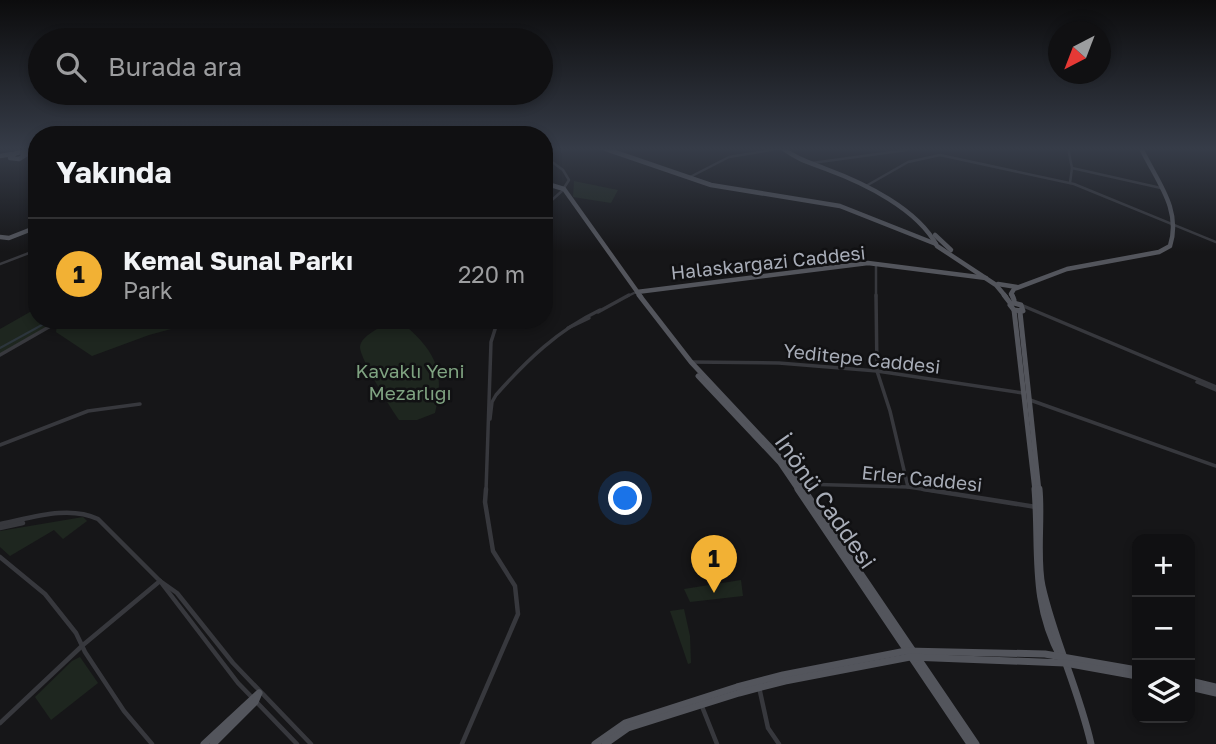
<!DOCTYPE html>
<html lang="tr">
<meta charset="utf-8">
<style>
body{margin:0;font-family:"Golos Text",sans-serif;background:#1e1e20;color:#f1f3f6}
.controls{position:absolute;right:21px;bottom:21px;display:grid;overflow:hidden;border-radius:14px;box-shadow:0 4px 10px #0003}
.controls button{width:63px;height:63px;display:grid;place-items:center;padding:0;border:0;border-bottom:2px solid #303032;background:#101012;color:#f1f3f6;font:35px sans-serif}
.compass{position:absolute;left:1048px;top:21px;width:63px;height:63px;border-radius:50%;background:#101012;box-shadow:0 4px 10px #0003;rotate:222deg}
.you{position:absolute;left:626px;top:499px;width:24px;height:24px;margin:-18px;border:5px solid #fff;border-radius:50%;background:#1a73e8;box-shadow:0 0 0 10px #1a73e833}
.badge{display:grid;place-items:center;width:46px;height:46px;border-radius:50%;background:#f2b134;color:#111;font-size:23px;font-weight:700}
.pin{position:absolute;translate:-50% -58px;filter:drop-shadow(0 2px 4px #0008)}
.pin::after{content:'';position:absolute;top:37px;width:24px;height:21px;background:inherit;clip-path:polygon(0 0,100% 0,50% 100%)}
.list{margin:0;padding:0;list-style:none}
h2{display:flex;justify-content:space-between;align-items:center;height:91px;margin:0;padding:0 28px;font-size:30px}
h2 small{font-size:23px;font-weight:400;color:#9c9d9f}
.list li{display:grid;grid-template-columns:46px 1fr auto;gap:21px;align-items:center;box-sizing:border-box;height:112px;padding:0 28px;border-top:2px solid #303032}
.list b{display:block;font-size:26px;white-space:nowrap}
.list p{margin:0;font-size:23px;white-space:nowrap;color:#9c9d9f}
.list em{font-size:23px;font-style:normal;color:#9c9d9f}
.icon{flex:none;width:38px;height:38px;fill:none;stroke:currentColor;stroke-width:2;stroke-linecap:round;stroke-linejoin:round}
.map{position:relative;flex:none;width:1216px;height:744px;overflow:hidden}
.search{position:absolute;background:#101012;box-shadow:0 4px 10px #0003;left:28px;top:28px;width:525px;height:77px;display:flex;align-items:center;gap:18px;box-sizing:border-box;padding:0 24px;border-radius:38px;color:#9c9d9f;font-size:26px}
.panel{position:absolute;background:#101012;box-shadow:0 4px 10px #0003;left:28px;top:126px;width:525px;height:203px;border-radius:28px}
.map>svg:first-child{display:block}
.green{fill:#1e261f}
.lines{fill:none;stroke-linecap:round;stroke-linejoin:round}
.stream{stroke:#2c353c;stroke-width:2}
.minor-far2{stroke:#37383d;stroke-width:2.5}
.minor-far1{stroke:#37383d;stroke-width:3.5}
.minor{stroke:#37383d;stroke-width:4.5}
.major-far2{stroke:#53555c;stroke-width:4.5}
.major-far1{stroke:#53555c;stroke-width:5}
.major{stroke:#53555c;stroke-width:7}
.labels{text-anchor:middle;dominant-baseline:central;stroke-width:5;stroke-linejoin:round;paint-order:stroke}
.street-label{font-size:19px;fill:#a8adb8;stroke:#111113}
.park-label{font-size:19px;fill:#7fa381;stroke:#111113}
.near-street-label{font-size:23px;fill:#a8adb8;stroke:#111113}
</style>
<div class="map">
<svg width="1216" height="744" viewBox="0 0 1216 744">
<rect width="100%" height="100%" fill="#161618"/>
<g class="green">
<path d="M574,181L618,190L611,203L573,197Z"/>
<path d="M37,308V320H58L0,354V329Z"/>
<path d="M65,320H204L149,335L92,356L56,332L57,325Z"/>
<path d="M399,320C434,350 446,368 435,413L417,420H399C391,409 360,359 360,347C360,335 389,322 399,320Z"/>
<path d="M83,517L87,521L63,539L54,530L10,556L0,547V531Z"/>
<path d="M741,580L743,596L690,602L684,589Z"/>
<path d="M684,609L690,636L691,663L688,664L670,611Z"/>
<path d="M80,657L98,683L51,720L35,697L72,661Z"/>
</g>
<g class="lines">
<path class="stream" d="M0,348L51,320"/>
<g class="minor-far2">
<path d="M1068,148L1072,168"/>
<path d="M544,156L563,170L569,180L562,191L544,207"/>
<path d="M812,163L907,150"/>
<path d="M690,177L729,157L783,148"/>
<path d="M1070,183L1072,168L1161,188"/>
<path d="M866,186L908,162L940,155L1074,184L1216,242"/>
<path d="M0,264L37,250"/>
<path d="M876,264V297"/>
<path d="M626,297L634,293"/>
</g>
<g class="minor-far1">
<path d="M876,295L877,371L890,411L908,487"/>
<path d="M1021,305L1216,387"/>
<path d="M598,312L629,295"/>
<path d="M568,328L589,318"/>
<path d="M0,355L61,320"/>
<path d="M691,362L779,363L877,371L1023,393"/>
<path d="M1197,382L1216,390"/>
<path d="M1030,400L1216,466"/>
<path d="M490,419L492,402L496,395C527,360 558,330 600,310"/>
<path d="M0,445L88,411L140,404"/>
<path d="M801,484L908,487L935,491"/>
<path d="M486,491L491,342L498,320"/>
</g>
<g class="minor">
<path d="M923,489L1036,507"/>
<path d="M0,524C31,518 68,505 98,519L160,581L238,683L297,744"/>
<path d="M0,528L23,523"/>
<path d="M0,557L45,594L76,633L85,652L124,711L152,744"/>
<path d="M160,581L177,593L233,663L311,744"/>
<path d="M759,687L768,728L779,744"/>
<path d="M701,704L717,744"/>
<path d="M0,723L83,645L160,581"/>
<path d="M462,744L518,614L515,586L493,551L485,502L486,489"/>
</g>
<g class="major-far2">
<path d="M603,148L711,185L840,206L936,244"/>
<path d="M782,148C799,160 808,162 826,169C864,183 918,209 937,246L996,285L1006,297"/>
<path d="M24,152L27,154L19,159L10,158L16,153Z"/>
<path d="M25,152L37,150"/>
<path d="M0,156L12,154"/>
<path d="M544,183L564,189L641,297"/>
<path d="M935,235L951,250"/>
<path d="M0,237L9,238L37,227"/>
<path d="M998,284L1017,287"/>
<path d="M637,292L868,263L986,278"/>
<path d="M1013,297L1011,294L1014,289L1067,269L1159,252L1170,246C1182,209 1156,180 1141,148"/>
</g>
<g class="major-far1">
<path d="M639,295L691,362L782,459L804,491"/>
<path d="M1004,295L1011,304"/>
<path d="M1012,295L1014,300"/>
<path d="M1014,303L1021,305L1023,311L1014,310L1010,305Z"/>
<path d="M1014,310L1035,491"/>
<path d="M1020,312L1039,491"/>
<path d="M698,376L780,463L799,491"/>
</g>
<g class="major">
<path d="M798,489L970,744"/>
<path d="M803,489L976,744"/>
<path d="M1035,489C1040,551 1030,600 1061,658"/>
<path d="M1039,489C1042,519 1036,559 1042,586C1054,640 1079,690 1091,744"/>
<path d="M1190,681L1216,687"/>
<path d="M1190,687L1216,693"/>
<path d="M204,744L259,693"/>
<path d="M213,744L255,702L258,695"/>
<path d="M595,744L625,723L737,687L783,675L906,651L1045,654L1137,670"/>
<path d="M605,744L628,728L739,693L785,681L910,657L1065,663L1137,676"/>
</g>
</g>
<linearGradient id="sky" x2="0" y2="1"><stop stop-color="#0c0c0d"/><stop offset="0.59" stop-color="#363c48"/><stop offset="1" stop-color="#363c48" stop-opacity="0"/></linearGradient>
<rect width="1216" height="252" fill="url(#sky)"/>
<g class="labels">
<g class="street-label">
<text transform="translate(768 262) rotate(-6)">Halaskargazi Caddesi</text>
<text transform="translate(862 358) rotate(6)">Yeditepe Caddesi</text>
<text transform="translate(922 478) rotate(6)">Erler Caddesi</text>
</g>
<g class="park-label">
<text x="410" y="370">Kavaklı Yeni<tspan x="410" dy="22">Mezarlığı</tspan></text>
</g>
<g class="near-street-label">
<text transform="translate(826 501) rotate(55)">İnönü Caddesi</text>
</g>
</g>
</svg>
<div class="controls">
<button>+</button>
<button>−</button>
<button><svg class="icon" aria-label="layers" viewBox="0 0 24 24"><path d="M12 4l9 5-9 5-9-5zM3 14l9 5 9-5"/></svg></button>
</div>
<svg class="compass" viewBox="-18 -18 36 36"><path d="M0-13l5 13h-10z" fill="#e53935"/><path d="M0 13l5-13h-10z" fill="#9c9d9f"/></svg>
<div class="you"></div>
<div class="pin badge" style="left:714px;top:593px">1</div>
<div class="search"><svg class="icon" aria-label="search" viewBox="0 0 24 24"><circle cx="10" cy="10" r="6"/><path d="M15 15l6 6"/></svg>Burada ara</div>
<section class="panel">
<h2>Yakında<small></small></h2>
<ul class="list">
<li><span class="badge">1</span><div><b>Kemal Sunal Parkı</b><p>Park</p></div><em>220 m</em></li>
</ul>
</section>
</div>
